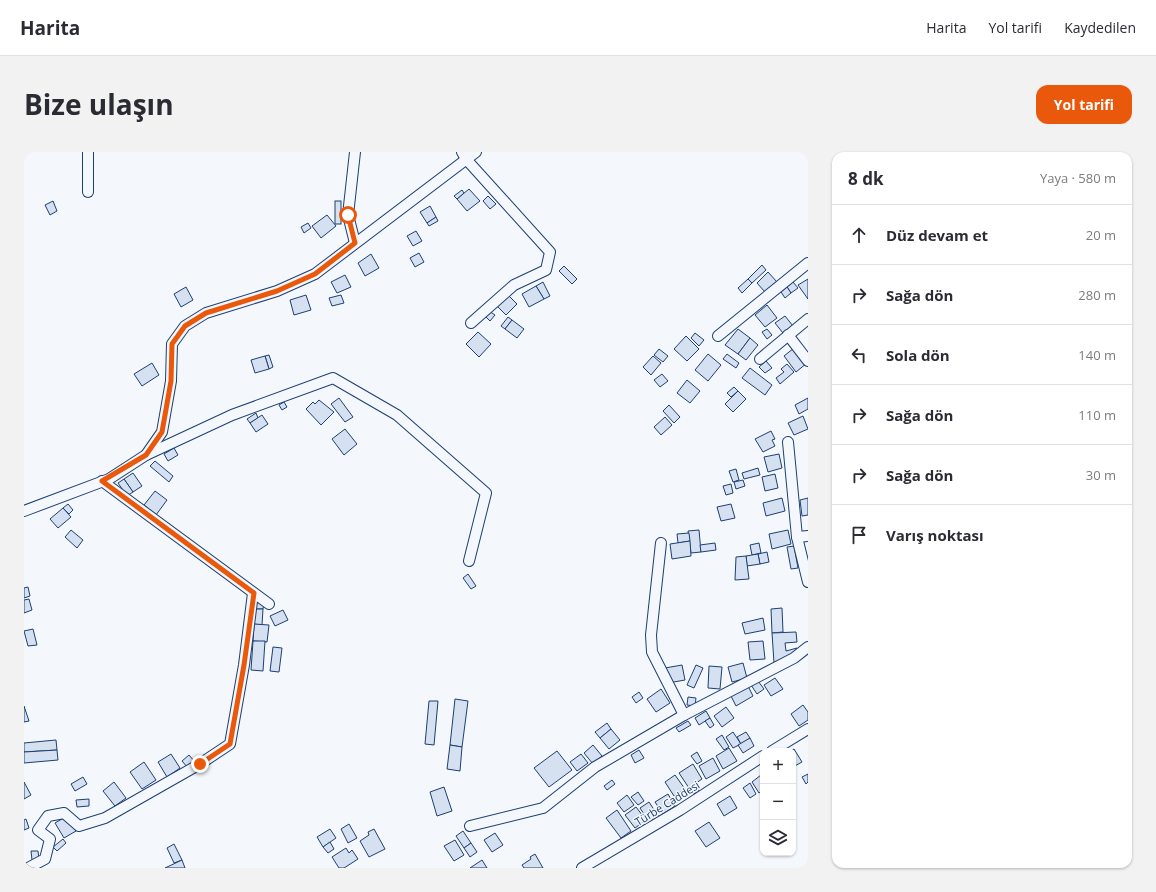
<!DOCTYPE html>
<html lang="tr">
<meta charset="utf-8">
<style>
body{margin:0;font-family:"Open Sans",sans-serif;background:#f2f2f3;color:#2b2b33}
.controls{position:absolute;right:12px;bottom:12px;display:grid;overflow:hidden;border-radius:8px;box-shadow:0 1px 3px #0004}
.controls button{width:36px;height:36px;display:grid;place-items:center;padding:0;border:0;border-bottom:1px solid #e1e1e2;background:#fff;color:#2b2b33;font:20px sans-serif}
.stop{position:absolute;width:12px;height:12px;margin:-9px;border:3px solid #ea580c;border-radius:50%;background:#fff}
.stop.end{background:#ea580c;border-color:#fff;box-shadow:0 1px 4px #0008}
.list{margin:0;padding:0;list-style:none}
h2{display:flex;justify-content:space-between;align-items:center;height:52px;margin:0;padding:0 16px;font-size:17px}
h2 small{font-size:13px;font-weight:400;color:#7c7c81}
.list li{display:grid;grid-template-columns:26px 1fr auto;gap:12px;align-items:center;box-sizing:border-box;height:60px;padding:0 16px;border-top:1px solid #e1e1e2}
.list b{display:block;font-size:15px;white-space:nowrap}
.list em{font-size:13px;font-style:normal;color:#7c7c81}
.icon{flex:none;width:22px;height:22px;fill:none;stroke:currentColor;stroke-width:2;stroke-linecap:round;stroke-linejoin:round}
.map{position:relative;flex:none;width:784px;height:716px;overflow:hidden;border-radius:12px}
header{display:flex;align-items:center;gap:24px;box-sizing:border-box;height:56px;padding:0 20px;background:#fff;border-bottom:1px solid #e1e1e2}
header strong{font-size:19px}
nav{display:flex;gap:22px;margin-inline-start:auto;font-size:14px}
.intro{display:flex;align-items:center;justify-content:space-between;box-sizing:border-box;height:96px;padding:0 24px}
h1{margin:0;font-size:28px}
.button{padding:10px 18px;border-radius:12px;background:#ea580c;color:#fff;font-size:14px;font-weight:700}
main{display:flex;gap:24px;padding:0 24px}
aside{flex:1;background:#fff;border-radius:12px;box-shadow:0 1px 3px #0004}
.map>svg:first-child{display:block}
.building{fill:#d5e0f0;stroke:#1d3f73}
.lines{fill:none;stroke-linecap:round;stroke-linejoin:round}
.minor-casing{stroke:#1d3f73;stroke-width:12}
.minor{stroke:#f4f7fb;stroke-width:10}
.route{stroke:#ea580c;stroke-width:5}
.labels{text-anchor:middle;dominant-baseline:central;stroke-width:3;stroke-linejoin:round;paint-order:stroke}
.street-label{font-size:11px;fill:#1d3f73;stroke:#f4f7fb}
</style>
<header>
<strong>Harita</strong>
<nav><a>Harita</a><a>Yol tarifi</a><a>Kaydedilen</a></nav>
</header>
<div class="intro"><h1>Bize ulaşın</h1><a class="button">Yol tarifi</a></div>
<main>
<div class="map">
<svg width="784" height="716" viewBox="0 0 784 716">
<rect width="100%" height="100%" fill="#f4f7fb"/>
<g class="building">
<path d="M445,37L456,49L443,59L433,47Z"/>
<path d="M438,38L440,41L433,47L430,44Z"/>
<path d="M464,44L472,52L466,57L459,49Z"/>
<path d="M29,49L33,59L26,63L21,53Z"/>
<rect x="311" y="49" width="6" height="23"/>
<path d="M406,54L412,65L403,71L396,60Z"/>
<path d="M303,63L312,74L297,86L288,74Z"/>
<path d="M412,65L414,69L405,74L403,71Z"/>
<path d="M284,71L287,76L280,81L277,75Z"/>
<path d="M392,79L398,89L389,94L383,84Z"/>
<path d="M395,101L400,110L391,115L386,106Z"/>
<path d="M347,102L355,116L341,124L334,111Z"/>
<path d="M738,113L742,118L728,131L724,127Z"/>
<path d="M540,114L553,127L548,132L535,119Z"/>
<path d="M744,120L753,130L741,140L733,131Z"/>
<path d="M321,123L327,135L313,141L307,130Z"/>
<path d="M724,127L728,131L718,141L714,136Z"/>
<path d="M784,127V147L774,133Z"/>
<path d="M519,130L526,144L520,147L512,134Z"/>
<path d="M769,130L774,136L767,141L763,135Z"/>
<path d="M512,134L520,147L505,155L498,142Z"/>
<path d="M162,135L169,148L157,155L150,142Z"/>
<path d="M763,135L767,141L761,146L757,140Z"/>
<path d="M282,143L287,158L270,163L266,148Z"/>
<path d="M317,143L320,151L308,154L305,146Z"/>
<path d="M484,143L493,152L482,163L473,154Z"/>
<path d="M743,153L753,166L741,175L731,163Z"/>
<path d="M465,159L471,163L466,169L461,164Z"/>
<path d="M761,164L769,174L759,181L751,171Z"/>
<path d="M484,165L488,168L481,177L477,174Z"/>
<path d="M488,168L500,177L493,186L481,177Z"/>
<path d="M714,177L726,186L714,202L701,193Z"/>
<path d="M743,177L748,183L743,187L738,180Z"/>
<path d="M454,180L467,192L455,205L442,192Z"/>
<path d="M671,181L680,188L675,194L667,186Z"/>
<path d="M662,184L675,197L663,209L650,197Z"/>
<path d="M726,186L734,193L722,208L714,202Z"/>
<path d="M770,196L783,211L772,220L760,204Z"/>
<path d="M635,197L644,204L639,210L630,203Z"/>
<path d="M684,202L697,213L684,229L671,218Z"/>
<path d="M703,202L715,211L712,216L699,207Z"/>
<path d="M245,203L249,215L245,217L241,204Z"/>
<path d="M241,204L245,217L231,221L227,208Z"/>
<path d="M629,204L637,211L627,223L619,215Z"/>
<path d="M742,209L748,216L741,221L735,215Z"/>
<path d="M128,211L135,223L118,234L110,222Z"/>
<path d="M763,212L770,220L756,232L752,226L760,220L757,217Z"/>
<path d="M726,216L748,233L741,243L718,226Z"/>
<path d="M638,222L644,229L636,235L630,228Z"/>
<path d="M663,228L676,239L666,251L653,241Z"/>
<path d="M710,235L714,239L707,245L703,241Z"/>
<path d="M714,239L722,247L709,260L701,252Z"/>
<path d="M315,246L329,265L321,270L307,252Z"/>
<path d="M784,246V257L775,262L771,253Z"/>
<path d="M295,248L310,260L297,273L282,257L289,250L291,252Z"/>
<path d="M260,250L263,255L258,258L255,253Z"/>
<path d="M645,253L656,265L650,271L639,259Z"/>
<path d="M232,261L234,266L226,271L223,267Z"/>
<path d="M238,263L244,272L232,280L226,271Z"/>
<path d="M779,264L784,277L770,283L764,271Z"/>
<path d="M641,265L648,273L637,283L630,275Z"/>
<path d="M321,277L333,292L320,303L308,287Z"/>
<path d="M747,279L751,287L748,288L751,294L739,300L731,287Z"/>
<path d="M150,296L154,303L144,309L140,302Z"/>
<path d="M755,302L758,316L744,320L740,305Z"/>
<path d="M131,309L149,324L145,330L126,314Z"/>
<path d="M734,316L736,323L720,327L718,321Z"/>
<path d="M712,317L715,328L709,330L705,319Z"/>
<path d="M109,321L118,334L109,340L100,327Z"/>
<path d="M751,322L754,336L741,339L738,325Z"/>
<path d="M100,327L109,340L103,344L94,331Z"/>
<path d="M719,328L721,334L712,337L710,330Z"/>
<path d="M707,332L709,341L702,343L699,334Z"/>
<path d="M131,339L143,348L132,363L120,353Z"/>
<path d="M758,346L761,359L742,364L739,351Z"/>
<path d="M784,346V363L778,364L776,348Z"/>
<path d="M44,352L49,358L45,362L39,356Z"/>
<path d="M707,352L711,366L697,369L693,355Z"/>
<path d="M39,356L47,365L34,376L26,367Z"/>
<path d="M47,378L59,388L53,396L41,385Z"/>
<path d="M675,378L677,400L667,401L664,379Z"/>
<path d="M764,378L767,392L748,397L745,382Z"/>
<path d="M665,381L666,389L654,391L653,382Z"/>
<path d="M666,389L667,404L648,407L646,392Z"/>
<path d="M691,391L692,398L677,400L676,393Z"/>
<path d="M735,391L737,401L728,403L726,393Z"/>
<path d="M770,394L774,416L767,417L763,395Z"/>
<path d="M743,400L745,410L736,412L734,402Z"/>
<path d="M734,402L736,412L723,414L722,404Z"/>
<path d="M722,404L725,427L711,428L712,405Z"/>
<path d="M444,422L452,434L447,437L439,426Z"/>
<path d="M4,435L6,444L0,446V436Z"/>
<path d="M5,447L8,458L0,461V448Z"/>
<path d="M231,450L240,451L239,457H231Z"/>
<path d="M758,456L759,480L748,481L747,457Z"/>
<path d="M231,457H239L238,473L230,472Z"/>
<path d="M259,458L264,468L251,474L246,464Z"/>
<path d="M739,466L741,478L721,482L718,471Z"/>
<path d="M230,472L245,473L243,490L229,489Z"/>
<path d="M9,477L13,493L4,494L0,479Z"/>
<path d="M772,480L773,490L761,491L762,499L773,496L775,500L750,511L748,481Z"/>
<path d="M229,489H241L239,519L227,518Z"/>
<path d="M739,489L741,507L726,508L724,490Z"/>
<path d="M249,495L258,496L255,520L246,519Z"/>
<path d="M719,511L723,526L708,530L704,515Z"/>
<path d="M658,513L661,528L644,531L641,516Z"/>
<path d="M672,513L679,516L670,536L663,533Z"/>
<path d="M685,514L698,515L696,537L684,536Z"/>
<path d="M751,526L759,537L747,544L740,533Z"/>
<path d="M734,529L740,537L733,542L727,533Z"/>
<path d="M724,534L729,544L712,554L707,544Z"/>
<path d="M637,537L646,551L632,560L623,547Z"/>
<path d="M615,540L619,546L612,551L608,545Z"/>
<path d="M664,545L672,546L671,554L663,553Z"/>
<path d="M431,547L444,549L438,595L426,593Z"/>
<path d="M405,549H414L410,593L401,592Z"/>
<path d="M779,553L784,560V568L775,574L767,562Z"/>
<path d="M0,554L5,569L0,570Z"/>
<path d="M702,555L710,566L698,575L690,564Z"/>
<path d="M682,559L686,566L675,573L671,566Z"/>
<path d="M686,566L690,573L686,576L681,569Z"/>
<path d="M664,569L667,573L655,580L652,576Z"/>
<path d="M583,571L587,577L576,586L571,580Z"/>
<path d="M587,577L596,588L585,597L576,586Z"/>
<path d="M709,580L717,592L709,596L702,585Z"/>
<path d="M722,580L726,586L717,592L713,585Z"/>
<path d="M698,583L705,595L700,598L692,587Z"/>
<path d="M726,586L730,594L719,601L714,593Z"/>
<path d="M32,588L33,598L0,600V591Z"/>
<path d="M426,593L438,595L436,619L423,617Z"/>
<path d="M569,593L578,604L569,612L560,601Z"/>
<path d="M705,596L713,609L699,617L692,604Z"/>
<path d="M770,597L778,610L769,615V599H767Z"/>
<path d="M33,598L34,608L0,611V600Z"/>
<path d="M615,598L620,606L611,611L607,603Z"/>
<path d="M533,599L548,618L525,635L510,616Z"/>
<path d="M673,600L678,609L673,612L667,604Z"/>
<path d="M147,602L156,616L143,625L134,610Z"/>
<path d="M557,602L564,611L553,619L546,610Z"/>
<path d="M165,603L171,610L164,616L158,609Z"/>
<path d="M689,606L696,619L682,627L675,614Z"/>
<path d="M120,610L132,628L118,637L106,620Z"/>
<path d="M669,612L678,627L665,636L655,621Z"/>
<path d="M784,622V630L782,632L778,625Z"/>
<path d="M651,623L661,637L650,644L641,630Z"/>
<path d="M737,623L739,627V638L735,641L728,630Z"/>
<path d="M59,625L63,632L51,639L47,632Z"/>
<path d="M588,628L591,632L583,638L580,634Z"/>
<path d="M0,630L7,643L0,647Z"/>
<path d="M90,630L102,646L91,654L79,639Z"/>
<path d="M726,631L732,642L726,646L719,636Z"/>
<path d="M671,632L675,639L669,642L665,636Z"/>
<path d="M420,635L428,659L413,664L406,640Z"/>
<path d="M614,640L620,649L614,653L607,645Z"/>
<path d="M644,642L651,654L639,662L631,650Z"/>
<path d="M603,643L610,653L600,660L593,651Z"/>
<path d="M706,644L713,656L700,664L693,652Z"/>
<path d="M65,647V654L53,655L52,648Z"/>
<path d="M625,650L635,665L626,671L616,656Z"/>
<path d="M612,655L622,668L611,676L601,663Z"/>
<path d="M593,658L607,679L597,686L582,666Z"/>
<path d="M43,664L52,679L40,686L31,671Z"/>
<path d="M2,667L5,676L0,678V668Z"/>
<path d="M685,670L696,686L682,695L671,679Z"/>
<path d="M325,672L333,686L324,691L317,677Z"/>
<path d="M306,677L312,686L299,695L293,685Z"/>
<path d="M350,677L361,697L345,705L336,689L345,683L344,680Z"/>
<path d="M439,679L447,691L440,696L432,684Z"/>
<path d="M471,681L479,693L468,700L460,688Z"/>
<path d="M39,687L42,691L33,699L29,695Z"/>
<path d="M431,688L440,703L430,709L420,694Z"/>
<path d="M306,690L310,697L304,701L299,695Z"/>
<path d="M447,691L453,700L446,705L440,696Z"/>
<path d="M150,692L158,708L150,711L143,696Z"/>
<path d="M322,696L325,701L328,698L334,707L320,716H315L308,705Z"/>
<path d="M7,699H14L15,707L8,708Z"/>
<path d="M511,702L519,716H500L498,713L507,707L506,705Z"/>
<path d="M158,708L161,716H141Z"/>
<path d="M458,708L463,716H446Z"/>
</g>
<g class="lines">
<g class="minor-casing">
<g id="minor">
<path d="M331,0L324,63L331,91"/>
<path d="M438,0L442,7L526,100L522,118L490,133L447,171"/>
<path d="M64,40V0"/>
<path d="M764,183L784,209"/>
<path d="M694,184L784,111"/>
<path d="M736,207L784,167"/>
<path d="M764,290L773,385L784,430"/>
<path d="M122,303L208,263L309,226L373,263L462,341L445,409"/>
<path d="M78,329L245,452"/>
<path d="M0,359L85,327L122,303L138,280L147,229L148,192L161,174L182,161L253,139L291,122L452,0"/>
<path d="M773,385L784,384"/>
<path d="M637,391L627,483L628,500L660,563"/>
<path d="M748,599L784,577"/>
<path d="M446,674L519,656L571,615L660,563L770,506L784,495"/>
<path d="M4,716L21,707L26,687L14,678L24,664L40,661L55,674L81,666L176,612L206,592L220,513L229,441"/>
<path d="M558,716L656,658L739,604"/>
</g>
</g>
<use href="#minor" class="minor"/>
</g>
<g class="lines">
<path class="route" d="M176,612L206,592L220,513L230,441L78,329L122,303L138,280L147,229L148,192L161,174L182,161L253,139L291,122L331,91L324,63"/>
</g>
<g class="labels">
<g class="street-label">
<text transform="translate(643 651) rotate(-32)">Türbe Caddesi</text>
</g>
</g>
</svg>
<div class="controls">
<button>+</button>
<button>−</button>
<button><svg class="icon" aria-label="layers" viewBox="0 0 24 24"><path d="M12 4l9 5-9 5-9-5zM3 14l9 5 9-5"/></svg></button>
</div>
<div class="stop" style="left:324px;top:63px"></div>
<div class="stop end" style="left:176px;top:612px"></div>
</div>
<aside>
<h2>8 dk<small>Yaya · 580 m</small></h2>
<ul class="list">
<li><svg class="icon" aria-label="ahead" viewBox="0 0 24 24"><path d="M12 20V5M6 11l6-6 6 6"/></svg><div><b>Düz devam et</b></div><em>20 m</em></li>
<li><svg class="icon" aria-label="right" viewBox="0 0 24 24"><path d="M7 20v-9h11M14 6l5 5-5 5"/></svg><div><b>Sağa dön</b></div><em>280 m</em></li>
<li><svg class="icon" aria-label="left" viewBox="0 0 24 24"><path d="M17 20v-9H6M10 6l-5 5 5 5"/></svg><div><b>Sola dön</b></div><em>140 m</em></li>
<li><svg class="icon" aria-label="right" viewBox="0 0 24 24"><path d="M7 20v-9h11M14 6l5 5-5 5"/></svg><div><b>Sağa dön</b></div><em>110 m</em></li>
<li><svg class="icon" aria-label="right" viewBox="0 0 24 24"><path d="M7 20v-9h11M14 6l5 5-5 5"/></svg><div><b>Sağa dön</b></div><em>30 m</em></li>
<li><svg class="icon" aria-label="arrive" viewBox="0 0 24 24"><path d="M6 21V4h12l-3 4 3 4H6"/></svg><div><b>Varış noktası</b></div></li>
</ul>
</aside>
</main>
